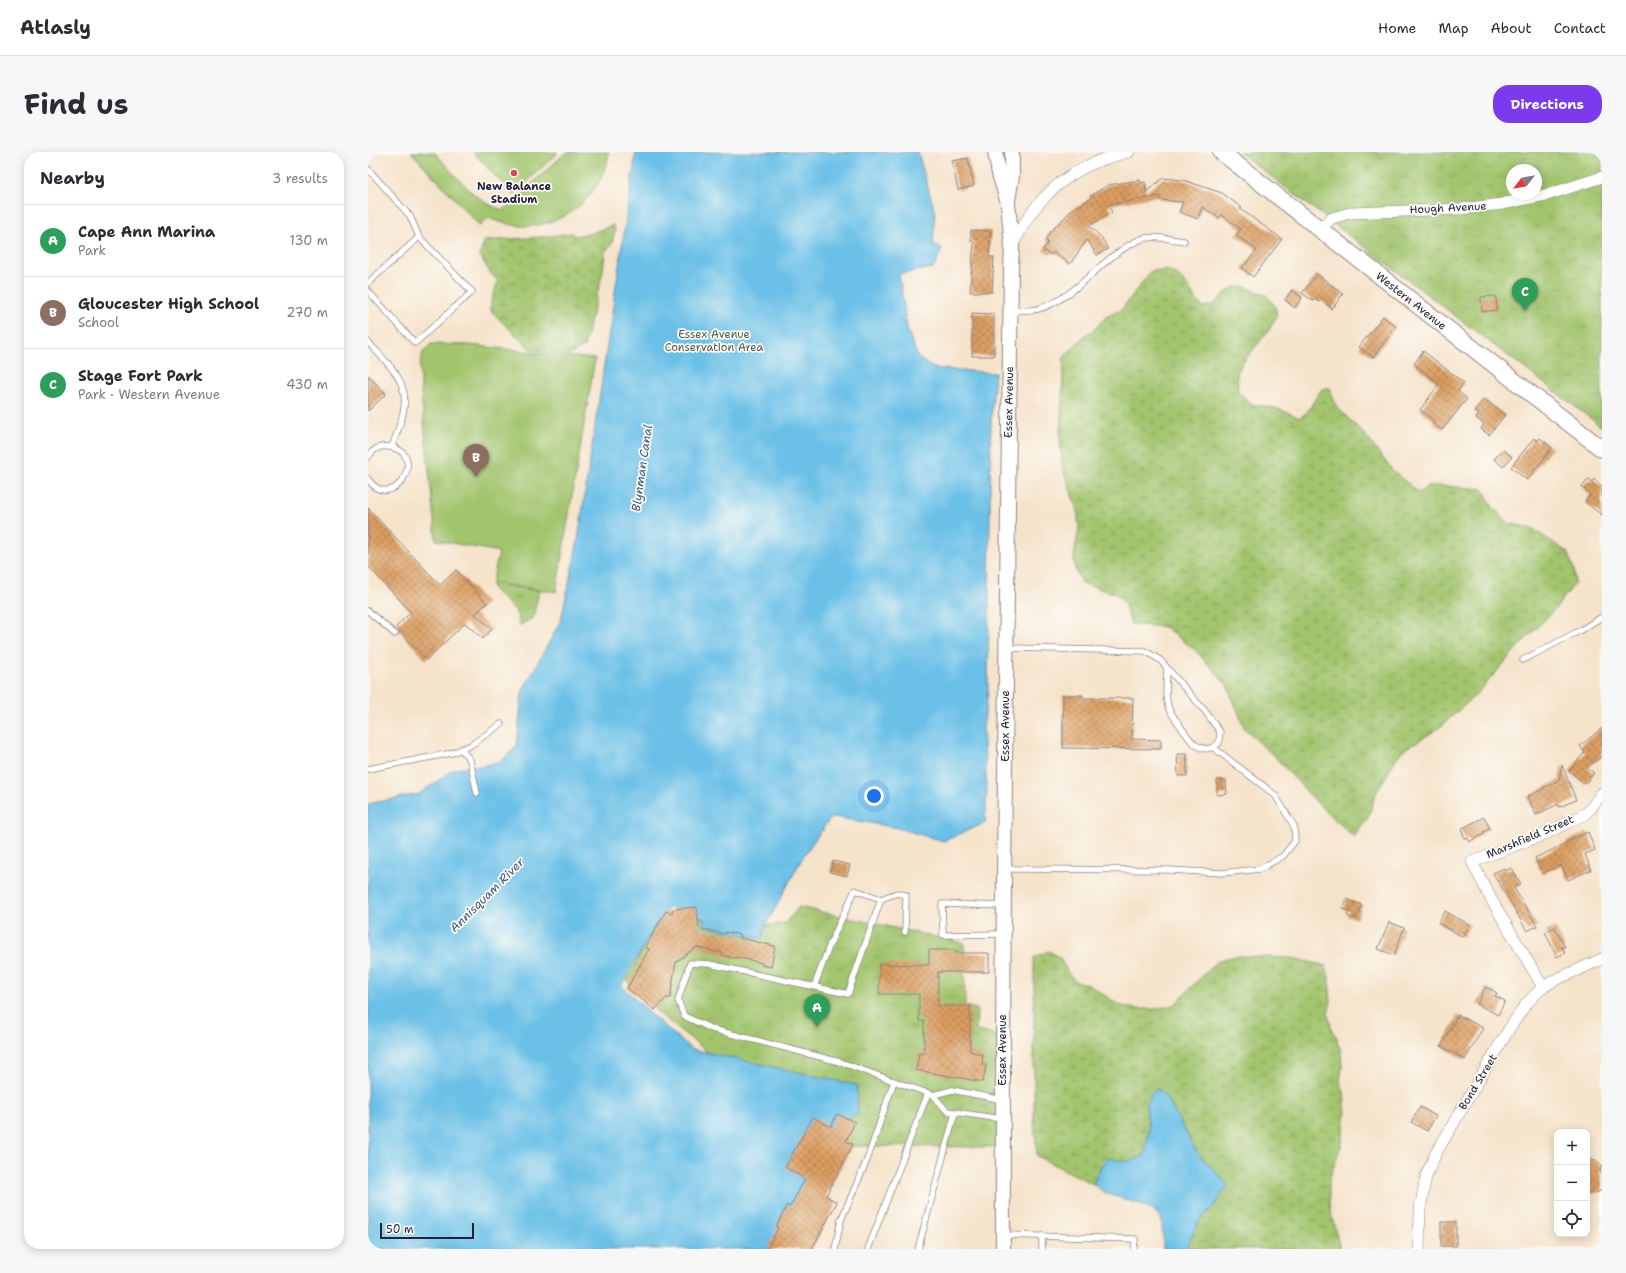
<!DOCTYPE html>
<meta charset="utf-8">
<style>
body{margin:0;font-family:"Shantell Sans",sans-serif;background:#f7f7f7;color:#2b2b33}
.controls{position:absolute;right:12px;bottom:12px;display:grid;overflow:hidden;border-radius:8px;box-shadow:0 2px 10px #0003}
.controls button{width:36px;height:36px;display:grid;place-items:center;padding:0;border:0;border-bottom:1px solid #e1e1e2;background:#fff;color:#2b2b33;font:20px sans-serif}
.compass{position:absolute;left:1138px;top:12px;width:36px;height:36px;border-radius:50%;background:#fff;box-shadow:0 2px 10px #0003;rotate:239deg}
.scale{position:absolute;left:12px;bottom:10px;width:94px;box-sizing:border-box;padding-left:4px;border:2px solid #22223b;border-top:0;font-size:11px;line-height:14px;white-space:nowrap;color:#22223b;-webkit-text-stroke:3px #fdfcf7;paint-order:stroke}
.you{position:absolute;left:506px;top:644px;width:14px;height:14px;margin:-10px;border:3px solid #fff;border-radius:50%;background:#1a73e8;box-shadow:0 0 0 6px #1a73e833}
.badge{display:grid;place-items:center;width:26px;height:26px;border-radius:50%;background:#7c3aed;color:#fff;font-size:13px;font-weight:700}
.pin{position:absolute;translate:-50% -33px;filter:drop-shadow(0 1px 2px #0008)}
.pin::after{content:'';position:absolute;top:21px;width:14px;height:12px;background:inherit;clip-path:polygon(0 0,100% 0,50% 100%)}
.list{margin:0;padding:0;list-style:none}
h2{display:flex;justify-content:space-between;align-items:center;height:52px;margin:0;padding:0 16px;font-size:17px}
h2 small{font-size:13px;font-weight:400;color:#7c7c81}
.list li{display:grid;grid-template-columns:26px 1fr auto;gap:12px;align-items:center;box-sizing:border-box;height:72px;padding:0 16px;border-top:1px solid #e1e1e2}
.list b{display:block;font-size:15px;white-space:nowrap}
.list p{margin:0;font-size:13px;white-space:nowrap;color:#7c7c81}
.list em{font-size:13px;font-style:normal;color:#7c7c81}
.icon{flex:none;width:22px;height:22px;fill:none;stroke:currentColor;stroke-width:2;stroke-linecap:round;stroke-linejoin:round}
.map{position:relative;flex:none;width:1234px;height:1097px;overflow:hidden;border-radius:16px}
header{display:flex;align-items:center;gap:24px;box-sizing:border-box;height:56px;padding:0 20px;background:#fff;border-bottom:1px solid #e1e1e2}
header strong{font-size:19px}
nav{display:flex;gap:22px;margin-inline-start:auto;font-size:14px}
.intro{display:flex;align-items:center;justify-content:space-between;box-sizing:border-box;height:96px;padding:0 24px}
h1{margin:0;font-size:28px}
.button{padding:10px 18px;border-radius:16px;background:#7c3aed;color:#fff;font-size:14px;font-weight:700}
main{display:flex;gap:24px;padding:0 24px}
aside{flex:1;background:#fff;border-radius:16px;box-shadow:0 2px 10px #0003}
.map>svg:first-child{display:block}
.grass{fill:#a2c46d;stroke:#627354}
.wetland{fill:url(#wetland-marsh);stroke:#627354}
.park{fill:url(#park-tufts);stroke:#627354;fill-rule:evenodd}
.water{fill:#6ac0e7;stroke:#467191}
.building{fill:url(#building-cross-hatch)}
.lines{fill:none;stroke-linecap:round;stroke-linejoin:round}
.service-casing{stroke:#8c8282;stroke-width:7}
.minor-casing{stroke:#8c8282;stroke-width:12}
.tertiary-casing{stroke:#8c8282;stroke-width:16}
.secondary-casing{stroke:#8c8282;stroke-width:18}
.service{stroke:#fff;stroke-width:5.5}
.minor{stroke:#fff;stroke-width:11}
.tertiary{stroke:#fff;stroke-width:14}
.secondary{stroke:#fff;stroke-width:16}
.poi-dot{fill:#d1495b;stroke:#fdfcf7;stroke-width:1.5}
.labels{text-anchor:middle;dominant-baseline:central;stroke-width:3.5;stroke-linejoin:round;paint-order:stroke}
.poi-label{font-size:11px;font-weight:bold;fill:#22223b;stroke:#fdfcf7}
.street-label{font-size:11px;fill:#22223b;stroke:#fdfcf7}
.park-label{font-size:11px;fill:#4f5b4c;stroke:#fdfcf7}
.water-label{font-size:12px;font-style:italic;fill:#3b5977;stroke:#fdfcf7}
</style>
<header>
<strong>Atlasly</strong>
<nav><a>Home</a><a>Map</a><a>About</a><a>Contact</a></nav>
</header>
<div class="intro"><h1>Find us</h1><a class="button">Directions</a></div>
<main>
<aside>
<h2>Nearby<small>3 results</small></h2>
<ul class="list">
<li><span class="badge" style="background:#2e9e5b">A</span><div><b>Cape Ann Marina</b><p>Park</p></div><em>130 m</em></li>
<li><span class="badge" style="background:#8d6e63">B</span><div><b>Gloucester High School</b><p>School</p></div><em>270 m</em></li>
<li><span class="badge" style="background:#2e9e5b">C</span><div><b>Stage Fort Park</b><p>Park · Western Avenue</p></div><em>430 m</em></li>
</ul>
</aside>
<div class="map">
<svg width="1234" height="1097" viewBox="0 0 1234 1097">
<defs>
<pattern id="wetland-marsh" width="20" height="14" patternUnits="userSpaceOnUse"><rect width="20" height="14" fill="#a2c46d"/><path d="M1 5h8M5 5V1M11 12h8M15 12V8" fill="none" stroke="#8ba85f"/></pattern>
<pattern id="park-tufts" width="24" height="20" patternUnits="userSpaceOnUse"><rect width="24" height="20" fill="#a2c46d"/><path d="M3 7l-1-3M5 7V3M7 7l1-3M15 17l-1-3M17 17v-4M19 17l1-3" fill="none" stroke="#8ba85f"/></pattern>
<pattern id="building-cross-hatch" width="8" height="8" patternUnits="userSpaceOnUse"><rect width="8" height="8" fill="#dc9e61"/><path d="M0 0l8 8M0 8l8-8" fill="none" stroke="#b28051"/></pattern>
</defs>
<rect width="100%" height="100%" fill="#fdfcf7"/>
<filter id="ink" filterUnits="userSpaceOnUse"><feTurbulence type="fractalNoise" baseFrequency=".025" numOctaves="2"/><feDisplacementMap in="SourceGraphic" scale="8" xChannelSelector="R" yChannelSelector="G"/><feConvolveMatrix kernelMatrix="1 2 1 2 8 2 1 2 1" color-interpolation-filters="sRGB"/></filter>
<filter id="wash" filterUnits="userSpaceOnUse"><feTurbulence type="fractalNoise" baseFrequency=".012" numOctaves="4" result="noise"/><feDisplacementMap in="SourceGraphic" scale="16" xChannelSelector="R" yChannelSelector="G"/><feGaussianBlur stdDeviation="0.9" result="paint"/><feColorMatrix in="noise" values="0 0 0 0 0 0 0 0 0 0 0 0 0 0 0 0 0 1.4 0 .05"/><feComposite in="paint" operator="in"/></filter>
<g filter="url(#wash)">
<rect width="100%" height="100%" fill="#f5e3ca"/>
<g class="grass">
<path d="M43,0H66C85,20 109,53 136,58L198,0H241C235,43 197,76 153,74C141,73 131,70 120,66L112,74Z"/>
<path d="M105,0H190L145,43Z"/>
<path d="M63,192L102,193L227,207L188,440L124,431L131,400L68,388L53,241L52,214L55,200Z"/>
</g>
<g class="wetland">
<path d="M245,73L247,78L244,92L237,100L235,119L216,195L203,202L162,197L123,159V151L130,129L122,121L112,103L116,89L172,85L204,81L206,84L223,81Z"/>
<path d="M799,118C817,124 822,142 834,155L845,153L856,142L866,135H878L898,143L907,154L909,163L901,178L875,210L869,221L870,239L883,252L907,256L921,261L932,266L939,260L954,237L962,236L968,254L997,283L1024,318L1051,341L1060,334H1078L1115,337L1124,354L1142,372L1162,375L1199,400L1206,417L1207,431L1188,456L1149,496L1111,540L1070,577L1035,598L1028,607L1007,643L1000,666L986,685L953,655L907,605L877,577L859,533L827,498L797,475L763,472L756,450L748,442L714,431L707,417L706,404L711,376L709,358L694,314L692,284L696,205L716,184L727,177L738,165L753,158L783,119Z"/>
<path d="M681,799L692,806L700,821L707,829L723,834L751,853L767,857H787L806,853L848,810L858,806L871,804L925,806L958,814L961,826L963,850L960,861L964,879L969,885V890L973,899L974,915L972,930L976,940L978,962L974,991L961,1028V1053L972,1097H818L831,1069L845,1055L860,1033L828,999L797,943L790,937L778,953L781,977L777,1002C763,1013 757,1009 740,1007L734,1012L725,1032L669,1004L666,969V805Z"/>
</g>
<g class="park">
<path d="M871,0H1234V275ZM1144,18H1168V42H1144Z"/>
<path d="M124,431L171,439L165,466L152,473L147,458L124,436Z"/>
<path d="M328,748L379,776L417,771L431,755L596,791L597,855L609,857L608,879L634,884L632,901L623,924L636,957L634,995L456,994L475,970L376,929L288,859L259,829L288,771Z"/>
</g>
<g class="water">
<path d="M268,0H550L567,60L565,92L574,96L566,116L531,122L539,176L550,206L565,216L627,221L623,270L620,540L615,577L619,638L617,671L576,689L525,675L466,665L462,667L454,677L456,678L453,679L436,703L397,775L394,787L336,774V767L301,755L289,771L255,830L254,834L284,863L323,897L489,933L490,963L465,970L463,972L407,1097H0V652L51,642L86,617L131,611L149,594L154,540L193,468L210,388Z"/>
<path d="M790,937L797,943L828,999L860,1033L845,1055L831,1069L818,1097H795L794,1069L790,1062L778,1054L737,1041L725,1032L734,1012L740,1006C757,1009 763,1013 777,1002L781,977L778,953L784,940Z"/>
</g>
<g id="blocks">
<g class="building">
<path d="M600,6L606,34L590,38L584,9Z"/>
<path d="M795,26L815,28L854,41L874,56L872,57L914,87L885,125L874,116L889,98L868,83L873,77L854,63L851,66L834,55L830,67L811,60L815,50L791,48L792,44L740,53L744,60L721,74L733,85L740,97L729,103L719,88L702,112L685,100L683,103L675,98L680,90L677,88L683,79L708,54L709,55L723,46L722,44L740,33L772,28L773,31L777,30L778,40Z"/>
<path d="M603,78L623,79L621,105H626L624,140H602L606,90L603,89Z"/>
<path d="M949,122L975,142L964,157L953,148L951,150L947,147L945,149L934,141Z"/>
<path d="M924,138L934,146L927,156L917,148Z"/>
<path d="M1128,144L1129,158L1114,160L1113,145Z"/>
<path d="M604,161L626,162V204H604Z"/>
<path d="M1015,164L1028,175L1005,205L991,195Z"/>
<path d="M1055,199L1096,231L1090,239L1099,247L1074,278L1064,271L1066,269L1052,258L1071,232L1046,212Z"/>
<path d="M0,223L18,242L0,259Z"/>
<path d="M1116,247L1137,263L1121,283L1113,277L1116,272L1108,266L1111,262L1106,259Z"/>
<path d="M1166,286L1169,289L1172,286L1184,296L1159,328L1143,315Z"/>
<path d="M1135,298L1144,305L1135,315L1126,307Z"/>
<path d="M1221,327L1224,330L1226,327L1234,334V363L1217,350L1222,343L1214,335Z"/>
<path d="M0,356L72,433L88,418L119,451L107,462L124,477L115,487L97,471L58,508L28,475L43,460L0,414Z"/>
<path d="M695,543H715V546H765L764,587L793,588V597L695,596Z"/>
<path d="M1234,576V604L1219,616L1226,621L1217,632L1201,619L1217,600L1212,594Z"/>
<path d="M809,602H819V624H810Z"/>
<path d="M1194,613L1208,648L1191,655L1190,652L1168,663L1159,645L1191,628Z"/>
<path d="M849,628H858L859,642L849,643Z"/>
<path d="M1116,665L1122,677L1115,680L1116,682L1101,690L1100,686L1097,687L1093,677Z"/>
<path d="M1220,680L1227,698L1217,702L1223,718L1200,728L1193,713L1174,722L1167,706L1199,691L1198,690Z"/>
<path d="M465,709L482,713L479,724L462,720Z"/>
<path d="M1136,716L1137,719L1144,716L1153,732L1146,736L1169,774L1159,779L1125,721Z"/>
<path d="M979,747L994,753L989,767L979,764L981,759L975,757Z"/>
<path d="M329,755L331,776L357,782V780L373,783L372,786L407,794L403,815L393,813L394,811L368,805L367,806L353,803L354,801L328,795L308,810L302,846H298L287,858L259,836L281,797L277,795L298,759L303,762L305,757Z"/>
<path d="M1077,759L1102,773L1095,785L1070,771Z"/>
<path d="M1021,770L1036,776L1026,803L1010,797Z"/>
<path d="M1187,775L1197,795L1194,796L1197,801L1189,805L1177,780Z"/>
<path d="M561,798H588V801H621V820H570V854H602V899L615,903L614,913H618L615,930L548,918L551,901L556,902V869H551V842H511V812L561,813Z"/>
<path d="M1118,835L1129,841L1127,844L1137,849L1130,863L1109,852Z"/>
<path d="M1090,863L1115,876L1097,908L1073,894Z"/>
<path d="M1052,955L1068,964L1059,979L1043,970Z"/>
<path d="M469,962L487,970L478,989L485,992L458,1044L469,1050L444,1097H399L410,1076L408,1075L419,1053L422,1055L437,1027L417,1015L445,965L463,975Z"/>
<path d="M1219,1006L1230,1010V1011L1234,1013L1232,1020L1234,1023V1038L1226,1042L1219,1040Z"/>
<rect x="1073" y="1070" width="15" height="24"/>
</g>
</g>
</g>
<g filter="url(#ink)">
<use href="#blocks" fill-opacity="0" stroke="#8c8282" stroke-width="1"/>
<g class="lines">
<g class="service-casing">
<g id="service">
<path d="M0,17L42,64L51,85L104,140L47,191L0,139"/>
<path d="M0,131L51,85"/>
<path d="M642,159C651,158 661,159 670,157C704,148 726,115 755,97C761,93 769,88 777,86C789,84 804,87 816,89"/>
<path d="M0,190C17,209 41,228 36,256C34,269 28,283 24,295"/>
<path d="M0,305C5,297 13,293 22,295C62,302 24,363 0,327"/>
<path d="M0,459L27,482"/>
<path d="M638,496L777,499L792,508L837,559L852,580L851,591C833,607 820,586 811,572C808,568 803,562 801,557C796,545 799,529 799,516"/>
<path d="M1155,508L1211,479L1234,465"/>
<path d="M93,597L102,608L109,641"/>
<path d="M0,617L84,601L103,593L133,572"/>
<path d="M636,717L802,718L854,721L892,717L915,704L927,689L926,674L907,643L846,596"/>
<path d="M513,747L529,741L538,743L537,780"/>
<path d="M634,782L575,783L574,752L635,754"/>
<path d="M446,835L462,792L487,738L513,747L480,842L341,812L322,811L310,848L316,864L344,877L472,910L565,943L579,959L634,967"/>
<path d="M565,943L584,938L635,948"/>
<path d="M636,1083L767,1087L766,1097"/>
<path d="M674,1084V1097"/>
<path d="M467,1097L473,1068L499,1008L526,929"/>
<path d="M500,1097L560,941"/>
<path d="M550,1097L587,961"/>
</g>
</g>
<g class="minor-casing">
<g id="minor">
<path d="M952,77L964,66L982,61L1093,57L1134,52L1182,42L1234,25"/>
<path d="M644,94C652,78 661,61 674,48C696,23 729,6 761,0"/>
<path d="M1175,835L1123,747L1104,710L1177,682L1217,662L1223,656L1234,641"/>
<path d="M1051,1097L1052,1057L1058,1024L1068,1001L1141,877L1158,852L1175,835L1187,828L1234,807"/>
</g>
</g>
<g class="tertiary-casing">
<g id="tertiary">
<path d="M627,0L631,22L640,51L644,94L643,116C639,443 634,770 635,1097"/>
<path d="M640,48L644,24V0"/>
</g>
</g>
<g class="secondary-casing">
<path id="secondary" d="M853,0L1234,297"/>
</g>
<use href="#service" class="service"/>
<use href="#minor" class="minor"/>
<use href="#tertiary" class="tertiary"/>
<use href="#secondary" class="secondary"/>
</g>
</g>
<circle class="poi-dot" cx="146" cy="21" r="4"/>
<g class="labels">
<g class="poi-label">
<text x="146" y="34">New Balance<tspan x="146" dy="13">Stadium</tspan></text>
</g>
<g class="street-label">
<text transform="translate(1080 56) rotate(-3)">Hough Avenue</text>
<text transform="translate(1043 149) rotate(38)">Western Avenue</text>
<text transform="translate(641 250) rotate(-89)">Essex Avenue</text>
<text transform="translate(637 574) rotate(-90)">Essex Avenue</text>
<text transform="translate(1162 685) rotate(-23)">Marshfield Street</text>
<text transform="translate(634 898) rotate(-90)">Essex Avenue</text>
<text transform="translate(1110 930) rotate(-59)">Bond Street</text>
</g>
<g class="park-label">
<text x="346" y="182">Essex Avenue<tspan x="346" dy="13">Conservation Area</tspan></text>
</g>
<g class="water-label">
<text transform="translate(274 316) rotate(-82)">Blynman Canal</text>
<text transform="translate(119 743) rotate(-45)">Annisquam River</text>
</g>
</g>
</svg>
<div class="controls">
<button>+</button>
<button>−</button>
<button><svg class="icon" aria-label="locate" viewBox="0 0 24 24"><circle cx="12" cy="12" r="6"/><path d="M12 2v4M12 18v4M2 12h4M18 12h4"/></svg></button>
</div>
<svg class="compass" viewBox="-18 -18 36 36"><path d="M0-13l5 13h-10z" fill="#e53935"/><path d="M0 13l5-13h-10z" fill="#7c7c81"/></svg>
<div class="scale">50 m</div>
<div class="you"></div>
<div class="pin badge" style="left:449px;top:875px;background:#2e9e5b">A</div>
<div class="pin badge" style="left:108px;top:325px;background:#8d6e63">B</div>
<div class="pin badge" style="left:1157px;top:159px;background:#2e9e5b">C</div>
</div>
</main>
